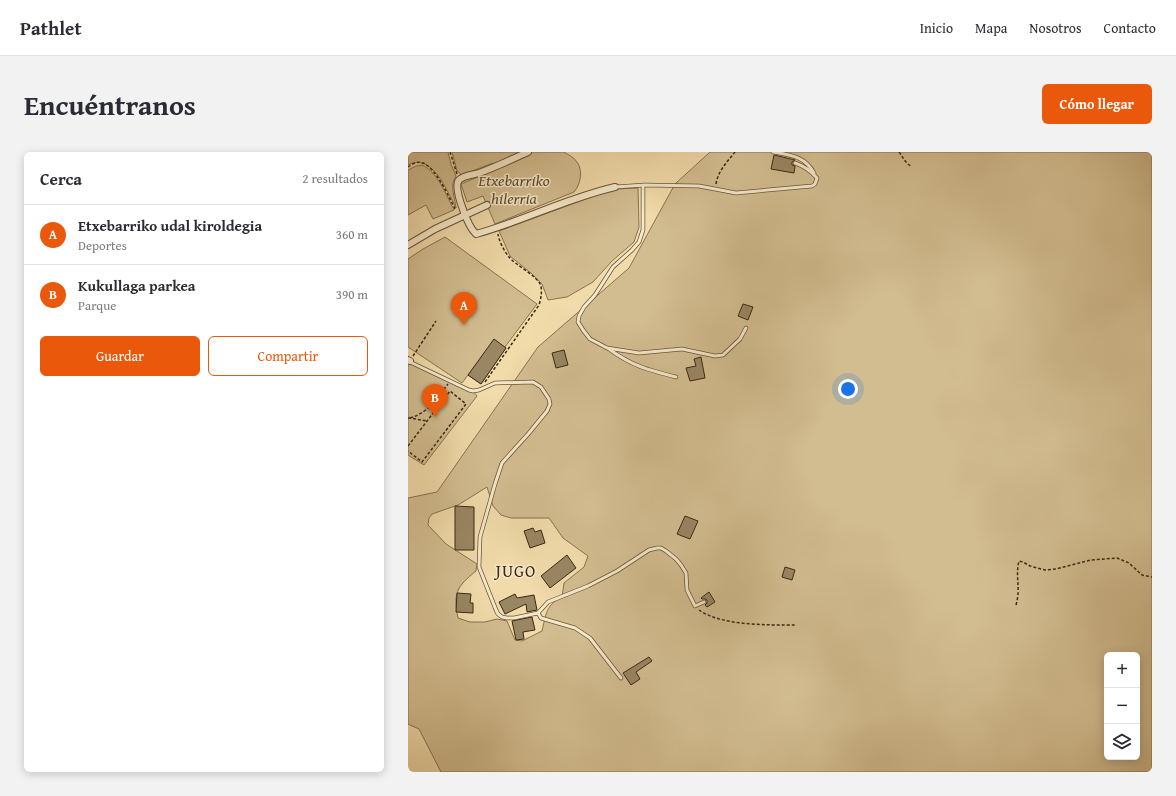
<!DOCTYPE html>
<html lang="es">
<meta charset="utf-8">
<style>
body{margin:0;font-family:"Gentium Book Plus",serif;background:#f2f2f3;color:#2b2b33}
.controls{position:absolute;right:12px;bottom:12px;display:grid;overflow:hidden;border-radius:6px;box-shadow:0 2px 10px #0003}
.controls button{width:36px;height:36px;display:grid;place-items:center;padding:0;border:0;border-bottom:1px solid #e1e1e2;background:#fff;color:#2b2b33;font:20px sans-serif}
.you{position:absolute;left:440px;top:237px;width:14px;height:14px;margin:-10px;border:3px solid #fff;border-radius:50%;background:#1a73e8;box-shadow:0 0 0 6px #1a73e833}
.badge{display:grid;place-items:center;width:26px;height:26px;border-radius:50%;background:#ea580c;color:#fff;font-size:13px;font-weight:700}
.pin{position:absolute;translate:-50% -33px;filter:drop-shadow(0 1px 2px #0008)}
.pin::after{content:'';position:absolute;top:21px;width:14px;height:12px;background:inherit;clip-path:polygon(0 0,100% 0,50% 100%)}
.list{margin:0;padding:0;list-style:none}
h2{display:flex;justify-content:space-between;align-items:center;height:52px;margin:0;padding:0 16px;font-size:17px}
h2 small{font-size:13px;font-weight:400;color:#7c7c81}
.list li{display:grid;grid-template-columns:26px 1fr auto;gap:12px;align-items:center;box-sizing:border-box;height:60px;padding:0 16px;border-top:1px solid #e1e1e2}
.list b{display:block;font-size:15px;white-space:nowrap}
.list p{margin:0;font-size:13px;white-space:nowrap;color:#7c7c81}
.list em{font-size:13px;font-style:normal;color:#7c7c81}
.actions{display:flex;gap:8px;padding:12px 16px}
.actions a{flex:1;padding:9px 0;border:1px solid #ea580c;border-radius:6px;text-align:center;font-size:14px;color:#ea580c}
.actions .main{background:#ea580c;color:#fff}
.icon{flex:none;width:22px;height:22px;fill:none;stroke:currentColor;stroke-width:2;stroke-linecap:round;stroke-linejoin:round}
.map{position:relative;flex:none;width:744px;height:620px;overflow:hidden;border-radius:6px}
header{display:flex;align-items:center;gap:24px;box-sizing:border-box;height:56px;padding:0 20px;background:#fff;border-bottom:1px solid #e1e1e2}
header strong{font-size:19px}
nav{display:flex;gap:22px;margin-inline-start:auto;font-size:14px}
.intro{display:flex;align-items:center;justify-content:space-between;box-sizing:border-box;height:96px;padding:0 24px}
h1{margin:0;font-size:28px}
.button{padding:10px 18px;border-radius:6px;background:#ea580c;color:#fff;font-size:14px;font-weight:700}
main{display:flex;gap:24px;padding:0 24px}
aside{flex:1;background:#fff;border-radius:6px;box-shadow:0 2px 10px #0003}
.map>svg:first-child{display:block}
.green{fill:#d2bd90;stroke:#867352;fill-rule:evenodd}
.building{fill:#998662;stroke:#392913}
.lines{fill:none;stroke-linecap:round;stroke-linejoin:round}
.lane-casing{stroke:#675639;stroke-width:4.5}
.street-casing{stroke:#675639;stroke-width:8}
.path{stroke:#392913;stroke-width:1.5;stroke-dasharray:3 2;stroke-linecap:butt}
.lane{stroke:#f6e8c8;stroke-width:3}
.street{stroke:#f6e8c8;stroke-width:6}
.labels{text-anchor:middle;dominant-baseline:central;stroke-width:3;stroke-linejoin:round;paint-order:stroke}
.park-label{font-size:16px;font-style:italic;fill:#5f4e32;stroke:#f6e8c8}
.neighbourhood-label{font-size:17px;letter-spacing:1px;fill:#392913;stroke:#f6e8c8}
</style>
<header>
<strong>Pathlet</strong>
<nav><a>Inicio</a><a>Mapa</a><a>Nosotros</a><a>Contacto</a></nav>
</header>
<div class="intro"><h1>Encuéntranos</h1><a class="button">Cómo llegar</a></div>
<main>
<aside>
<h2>Cerca<small>2 resultados</small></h2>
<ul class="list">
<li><span class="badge">A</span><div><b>Etxebarriko udal kiroldegia</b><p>Deportes</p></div><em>360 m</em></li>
<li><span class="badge">B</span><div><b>Kukullaga parkea</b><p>Parque</p></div><em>390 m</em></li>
</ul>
<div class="actions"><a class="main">Guardar</a><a>Compartir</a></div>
</aside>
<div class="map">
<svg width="744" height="620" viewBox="0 0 744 620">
<rect width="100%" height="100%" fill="#f1dbaa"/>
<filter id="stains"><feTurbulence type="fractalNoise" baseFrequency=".005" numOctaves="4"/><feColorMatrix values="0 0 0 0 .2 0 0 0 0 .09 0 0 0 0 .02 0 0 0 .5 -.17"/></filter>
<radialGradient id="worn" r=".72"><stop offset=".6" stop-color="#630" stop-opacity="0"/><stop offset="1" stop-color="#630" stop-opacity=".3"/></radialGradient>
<g class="green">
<path d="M0,0H40L43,12L48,24C41,34 47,45 48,56C39,39 24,0 0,13Z"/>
<path d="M44,0H156C160,3 166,5 169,10C175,18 173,32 166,40L87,72L75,44L59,50L53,32L91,16L85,11L54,23L49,19Z"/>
<path d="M302,0H744V620H33L11,577L0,572V346L29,340L130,195L221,116L267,32ZM79,335L85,354L93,363L103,366H141L155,386L180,404L176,415L156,431L154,445C138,453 138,462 134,479L114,489L107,488L99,469L89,467L77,470H62L50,466C45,442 48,435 68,419L69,412L38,392L20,373L21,366L24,362L50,353ZM699,503H729V605H699Z"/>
<path d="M14,13C30,20 38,43 46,58L25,67L18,53L0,63V18L8,14Z"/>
<path d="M230,36L231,75L226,90L204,109L185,130L159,145L140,148L134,132L124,122L102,104L91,79L194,41L208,37Z"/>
<path d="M37,85L129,152L97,195L98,196L73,232L60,223L54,231L0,195V107L15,97Z"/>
<path d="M0,208L65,239L69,244L16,313L0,303Z"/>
</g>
<g class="building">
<path d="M366,3L387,8L384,10V13L387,14L386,21L363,17Z"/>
<path d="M335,152L345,155L340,168L330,164Z"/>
<path d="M86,187L98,196L73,232L60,223Z"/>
<path d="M156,198L160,213L148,216L144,201Z"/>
<path d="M293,205L297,226L282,229L278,216L288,214L286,207Z"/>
<path d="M47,354L66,355V398H47Z"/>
<path d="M277,364L290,369L282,387L269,382Z"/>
<path d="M125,376L127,380L133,378L137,391L122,396L116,379Z"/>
<path d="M159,403L168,416L142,436L133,424Z"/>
<path d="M377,415L387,418L384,428L374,425Z"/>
<path d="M301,440L307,450L299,455L297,453L299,451V448L297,447H294L293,446Z"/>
<path d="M49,441L63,442L62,451H65V461L48,460Z"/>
<path d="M107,442L109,446L126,443L129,458L119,460L118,452L97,462L91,450Z"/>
<path d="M124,465L127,478L115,480L116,487L108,488L104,469Z"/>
<path d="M241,505L244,509L228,520L232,527L223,533L215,521Z"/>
</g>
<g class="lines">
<g class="lane-casing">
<g id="lane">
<path d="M365,0C382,3 397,4 406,21"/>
<path d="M235,34V78L231,90L224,98L205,115L187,143L176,155L171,164L170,170L175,178L182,187L199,196L231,201L274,197L307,204L315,203L332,187L338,176"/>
<path d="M207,35L237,33L291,34L328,41L404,34L407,32L409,26C403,19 396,14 387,11"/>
<path d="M201,197C224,214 240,218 268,225"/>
<path d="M2,210L61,238L65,239L71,238L87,231L125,230L133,235L141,247L142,252L139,259L121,281L94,311L87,332L72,385L71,415L88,458L90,462L94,465L99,466H106L130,461L140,450L180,434L209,419L241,398L249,396H253L258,399L268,407L273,413L278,421L279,438L287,454L296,450"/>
<path d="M130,461L133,466L167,476L182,486L213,526"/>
</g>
</g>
<g class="street-casing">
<g id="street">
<path d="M120,0C104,7 88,15 71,21C65,23 56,23 51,28C45,35 57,64 61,72C63,76 65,79 68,82C115,69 159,46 207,35"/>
<path d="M0,93L27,77L79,53"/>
<path d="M0,208L2,209"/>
</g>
</g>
<g class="path">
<path d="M42,0L49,22"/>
<path d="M491,0C495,5 497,11 503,14"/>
<path d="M0,15C4,12 9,9 15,11C28,16 41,45 47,57"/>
<path d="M308,32C310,19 319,10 327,0"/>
<path d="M5,204L28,169"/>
<path d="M77,230L131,153C133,146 134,141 133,134C130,124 107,113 101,105C96,99 91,89 90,82"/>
<path d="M0,266H2L19,269"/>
<path d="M2,266C20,261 29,246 40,232"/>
<path d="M0,294L42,239L58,252L14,310L0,299"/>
<path d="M608,453C613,436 607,424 611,409L615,410L622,414L637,418L648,417L683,408L709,406L721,411L734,423L744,425"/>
<path d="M291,458C314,474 360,473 387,473"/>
</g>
<use href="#lane" class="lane"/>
<use href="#street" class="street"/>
</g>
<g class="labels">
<g class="park-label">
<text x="106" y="28">Etxebarriko<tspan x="106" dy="18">hilerria</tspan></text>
</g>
<g class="neighbourhood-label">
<text x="108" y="418">JUGO</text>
</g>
</g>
<rect width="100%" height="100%" filter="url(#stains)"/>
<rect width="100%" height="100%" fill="url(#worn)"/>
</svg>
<div class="controls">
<button>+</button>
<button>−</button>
<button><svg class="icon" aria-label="layers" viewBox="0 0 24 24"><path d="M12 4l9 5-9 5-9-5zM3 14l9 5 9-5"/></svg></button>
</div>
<div class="you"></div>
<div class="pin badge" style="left:56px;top:173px">A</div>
<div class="pin badge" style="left:27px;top:265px">B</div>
</div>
</main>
